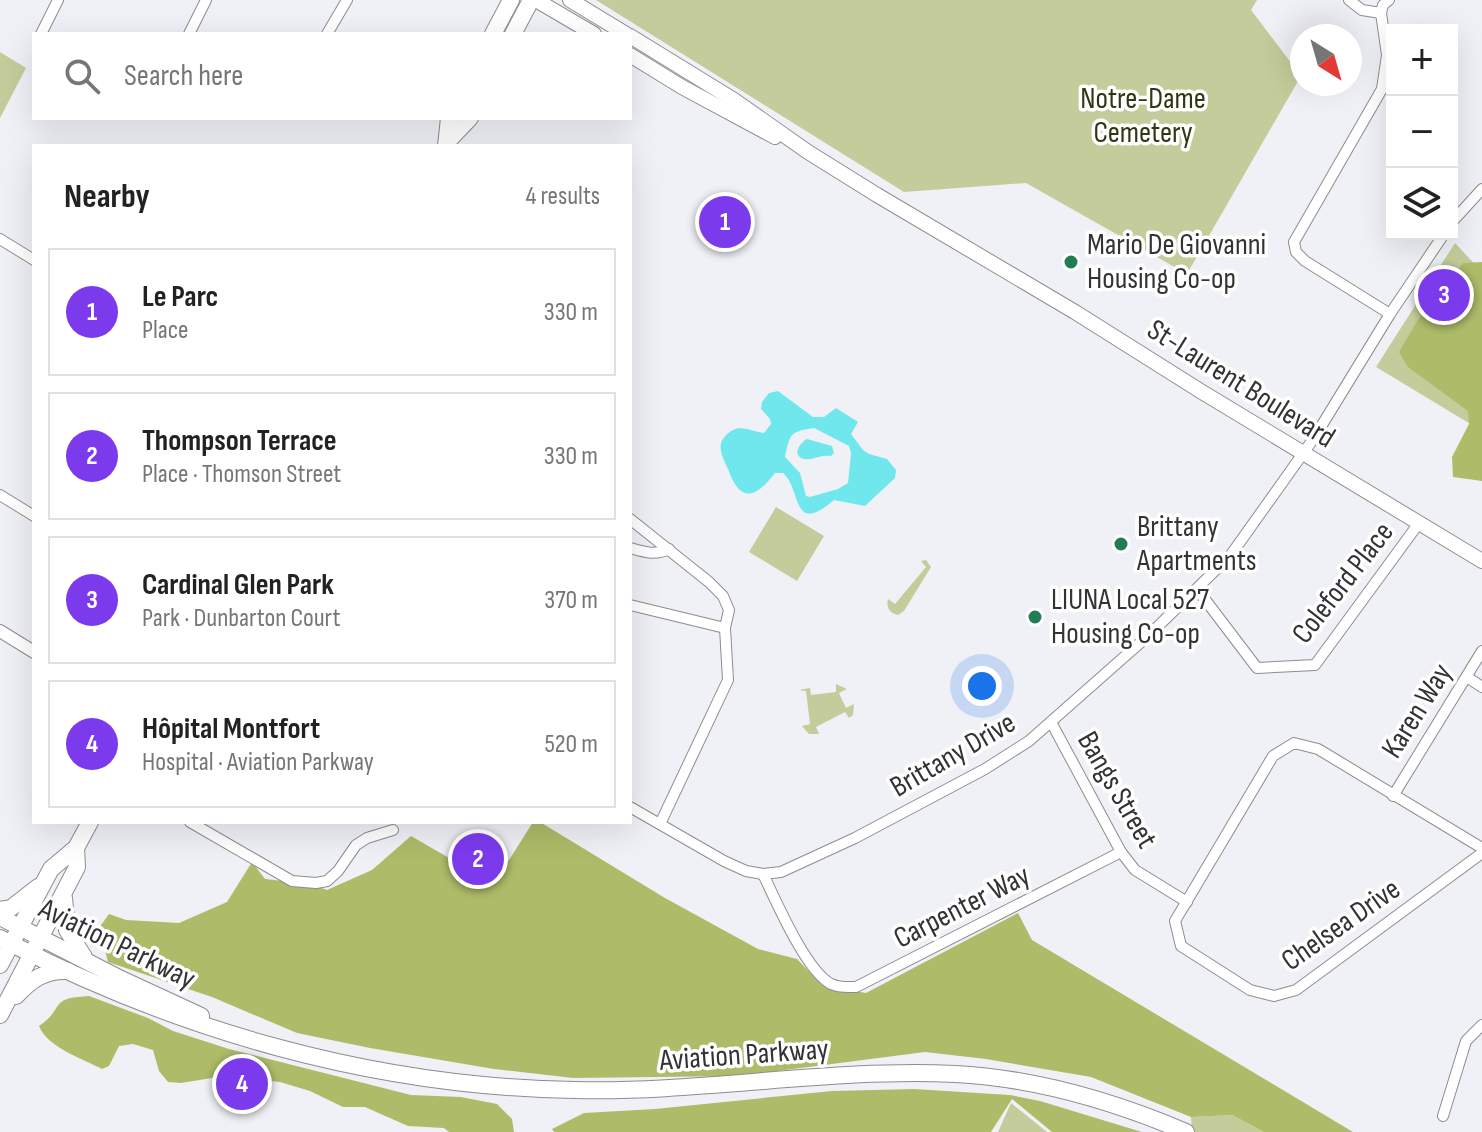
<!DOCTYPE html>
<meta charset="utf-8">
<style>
body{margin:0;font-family:"Sofia Sans Condensed",sans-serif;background:#f6f6f6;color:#222}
.controls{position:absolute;right:24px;top:24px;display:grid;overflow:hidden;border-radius:0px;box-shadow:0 8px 32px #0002}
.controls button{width:72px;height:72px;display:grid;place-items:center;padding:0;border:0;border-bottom:2px solid #e0e0e0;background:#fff;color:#222;font:40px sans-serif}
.compass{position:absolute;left:1290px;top:24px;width:72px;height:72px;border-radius:50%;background:#fff;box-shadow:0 8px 32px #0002;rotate:143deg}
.you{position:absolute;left:982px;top:686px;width:28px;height:28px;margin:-20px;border:6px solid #fff;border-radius:50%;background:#1a73e8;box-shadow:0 0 0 12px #1a73e833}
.badge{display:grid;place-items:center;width:52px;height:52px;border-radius:50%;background:#7c3aed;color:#fff;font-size:26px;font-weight:700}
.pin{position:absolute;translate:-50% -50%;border:4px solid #fff;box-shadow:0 2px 8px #0006}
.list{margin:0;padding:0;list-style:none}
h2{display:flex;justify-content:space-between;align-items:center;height:104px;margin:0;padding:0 32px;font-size:34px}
h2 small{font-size:26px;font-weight:400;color:#767676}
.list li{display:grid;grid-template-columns:52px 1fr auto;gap:24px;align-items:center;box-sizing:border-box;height:128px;margin:0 16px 16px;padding:0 16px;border:2px solid #e0e0e0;border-radius:0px}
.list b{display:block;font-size:30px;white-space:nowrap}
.list p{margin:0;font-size:26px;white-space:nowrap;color:#767676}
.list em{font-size:26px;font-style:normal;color:#767676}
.icon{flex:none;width:44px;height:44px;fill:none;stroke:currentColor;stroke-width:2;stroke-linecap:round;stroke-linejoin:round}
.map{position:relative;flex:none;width:1482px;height:1132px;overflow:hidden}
.search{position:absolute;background:#fff;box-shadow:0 8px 32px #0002;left:32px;top:32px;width:600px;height:88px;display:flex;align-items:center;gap:20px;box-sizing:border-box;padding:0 28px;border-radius:0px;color:#767676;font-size:30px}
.panel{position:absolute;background:#fff;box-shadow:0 8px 32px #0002;left:32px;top:144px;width:600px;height:680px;border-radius:0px}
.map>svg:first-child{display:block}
.green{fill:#c3cc9a}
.forest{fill:#aebb68}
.water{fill:#70e7ed;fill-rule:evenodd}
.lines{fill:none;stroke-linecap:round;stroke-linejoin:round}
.minor-casing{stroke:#8c8d91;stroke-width:12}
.tertiary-casing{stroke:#8c8d91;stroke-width:14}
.secondary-casing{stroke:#8c8d91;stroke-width:16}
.primary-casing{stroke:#8c8d91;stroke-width:18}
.minor{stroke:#fff;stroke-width:10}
.tertiary{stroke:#fff;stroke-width:12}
.secondary{stroke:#fff;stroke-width:14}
.primary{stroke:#fff;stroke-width:16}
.poi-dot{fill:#227d52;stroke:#fff;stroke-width:3}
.labels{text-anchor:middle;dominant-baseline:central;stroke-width:7;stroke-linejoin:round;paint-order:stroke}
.park-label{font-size:30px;fill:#313612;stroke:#fff}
.poi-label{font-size:30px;fill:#323334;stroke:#fff;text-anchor:start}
.street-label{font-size:30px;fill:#323334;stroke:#fff}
</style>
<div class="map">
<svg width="1482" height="1132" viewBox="0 0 1482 1132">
<rect width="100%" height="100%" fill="#f0f1f6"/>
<g class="green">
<path d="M596,0H1257L1251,10L1301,76L1187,274L1026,183L904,192Z"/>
<path d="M0,52L26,68L0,118Z"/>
<path d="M1455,243L1482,272V431L1376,367Z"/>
<path d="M776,507L824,536L797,581L749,552Z"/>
<path d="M926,560L931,567L904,611L898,615C889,613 886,607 888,599L895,604L926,567L921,561Z"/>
<path d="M836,684L847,689L839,693L846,708L854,704L853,715L849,718L845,712L816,727L819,734H809L802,726L810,724L806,691L799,690L810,688L811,695L836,692Z"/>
<path d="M1011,1103L1047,1132H998Z"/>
<path d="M1232,1115L1264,1132H1192L1191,1117Z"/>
</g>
<g class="forest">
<path d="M1482,262V481L1453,477L1452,457L1469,424L1468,411L1408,367L1399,352L1419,318L1443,296V290L1463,263Z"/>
<path d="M533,822H540L665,898L758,949L797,959L822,985L866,993L1018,913L1032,940L1353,1132H1264L1232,1115L1191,1117L1091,1077L986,1059L925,1052L738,1076L573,1078L494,1069L370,1048L297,1033L212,997L108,962L99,928L109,914L126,920L179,923L227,902L252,862L265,879L311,884L327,890L372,870L411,836L494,884Z"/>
<path d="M89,996L148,1018L173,1031L229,1049L411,1095L461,1097L497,1104L512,1119L514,1132H449L444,1128L408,1126L365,1107H343L310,1091L280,1082L224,1076L181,1083L168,1082L159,1071L153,1050L133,1044L119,1046L109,1066L102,1069C83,1059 47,1047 39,1026C66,1008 47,998 89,996Z"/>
<path d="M914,1089L1010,1095L1040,1101L1142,1132H1052L1012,1099L991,1132H554L552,1129L584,1113L655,1109L832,1091Z"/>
</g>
<g class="water">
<path d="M778,391L813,417H824L836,408L858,422L851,434L863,450L869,454L887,459L896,470L895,478L865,506L834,500C791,537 802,489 783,473H775C755,499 740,503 728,469C725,462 719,452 721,444C722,437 731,429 739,428C747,428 756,432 764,433L771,424L770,419L761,409L762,402L769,393ZM814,428L849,446L851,453L848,483L838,489L810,497L806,496L800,473L785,457C790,433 790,432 814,428Z"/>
<path d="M807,439L832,446L834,453L831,456C820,454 811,461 804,459C791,455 800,443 807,439Z"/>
</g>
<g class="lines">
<g class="minor-casing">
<g id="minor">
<path d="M1349,0L1362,10L1381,13"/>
<path d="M1389,0L1383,5L1381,13L1387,55L1382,89L1294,242L1296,252L1305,261L1390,314"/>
<path d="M41,34L58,0"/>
<path d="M189,34L206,0"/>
<path d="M327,34L347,0"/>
<path d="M1452,222L1482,189"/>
<path d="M0,239L34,260"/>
<path d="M0,495L34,516"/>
<path d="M630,519L709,582L723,596L729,610L725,628L728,680L660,824"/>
<path d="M630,548C644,552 655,556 669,549"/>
<path d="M1197,589L1257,668L1315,665L1419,523"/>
<path d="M630,605L725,628"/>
<path d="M1467,677L1482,687"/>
<path d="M1051,722L1121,852L1135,870L1187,902"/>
<path d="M1393,796L1482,651"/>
<path d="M630,807L724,861L746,871L763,874L781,872L855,838L985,769L1029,741L1149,635L1230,556L1314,438L1390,314L1444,234"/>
<path d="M190,822L292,881L316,883L327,881L338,871L356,845L367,838L393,830"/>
<path d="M1482,848L1318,749L1294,743L1273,756L1175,921L1181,946L1250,990L1274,996L1296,990L1482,853"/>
<path d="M763,874C776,901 806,971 831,984C840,988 847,987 856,987L1121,852"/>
<path d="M1443,1116L1466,1041L1482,1025"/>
</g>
</g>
<g class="tertiary-casing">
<path id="tertiary" d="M0,631L34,652"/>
</g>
<g class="secondary-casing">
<g id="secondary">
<path d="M536,0L594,34"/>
<path d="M570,0L626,34"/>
<path d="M630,36L734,100L808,152L877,195L1075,312L1202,392L1482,561"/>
<path d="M630,55L682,87L775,137"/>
</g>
</g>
<g class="primary-casing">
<g id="primary">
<path d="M493,34L511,0"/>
<path d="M513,34L531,0"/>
<path d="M448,141L470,118"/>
<path d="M446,146L449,118"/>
<path d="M64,898L67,930L84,957"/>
<path d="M0,910L11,908L38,887"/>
<path d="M0,917L121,979L201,1016"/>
<path d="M0,938C178,1031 374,1087 575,1090C702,1093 829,1068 955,1074C1035,1078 1113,1101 1186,1132"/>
<path d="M0,965L51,869L76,848L90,822"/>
<path d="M16,996C31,980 44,970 68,971"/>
<path d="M0,1015L77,867L76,848"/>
</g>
</g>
<use href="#minor" class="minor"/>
<use href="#tertiary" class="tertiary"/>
<use href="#secondary" class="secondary"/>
<use href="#primary" class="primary"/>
</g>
<g class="poi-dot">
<circle cx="1071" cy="262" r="8"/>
<circle cx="1121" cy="544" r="8"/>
<circle cx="1035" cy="617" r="8"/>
</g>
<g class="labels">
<g class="park-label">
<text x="1143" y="99">Notre-Dame<tspan x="1143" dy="34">Cemetery</tspan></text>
</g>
<g class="poi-label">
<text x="1087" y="245">Mario De Giovanni<tspan x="1087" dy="34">Housing Co-op</tspan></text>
<text x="1137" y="527">Brittany<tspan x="1137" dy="34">Apartments</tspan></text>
<text x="1051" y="600">LIUNA Local 527<tspan x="1051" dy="34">Housing Co-op</tspan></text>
</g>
<g class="street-label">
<text transform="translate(1241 384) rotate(32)">St-Laurent Boulevard</text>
<text transform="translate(1343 583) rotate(-52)">Coleford Place</text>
<text transform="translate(1417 711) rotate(-58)">Karen Way</text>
<text transform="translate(953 755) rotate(-30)">Brittany Drive</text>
<text transform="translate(1117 790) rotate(60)">Bangs Street</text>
<text transform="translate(962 907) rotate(-27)">Carpenter Way</text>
<text transform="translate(1341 925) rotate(-35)">Chelsea Drive</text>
<text transform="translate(117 944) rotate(26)">Aviation Parkway</text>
<text transform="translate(744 1055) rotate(-4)">Aviation Parkway</text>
</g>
</g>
</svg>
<div class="controls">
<button>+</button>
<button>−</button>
<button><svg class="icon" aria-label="layers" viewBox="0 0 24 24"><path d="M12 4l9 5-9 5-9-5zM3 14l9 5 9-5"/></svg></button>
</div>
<svg class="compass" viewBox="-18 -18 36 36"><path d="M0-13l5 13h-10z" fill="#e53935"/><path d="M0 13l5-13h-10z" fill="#767676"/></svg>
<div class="you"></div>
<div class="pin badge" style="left:725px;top:222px">1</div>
<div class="pin badge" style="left:478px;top:859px">2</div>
<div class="pin badge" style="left:1444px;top:295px">3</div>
<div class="pin badge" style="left:242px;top:1084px">4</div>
<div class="search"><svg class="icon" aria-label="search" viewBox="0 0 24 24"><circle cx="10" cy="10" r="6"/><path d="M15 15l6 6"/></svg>Search here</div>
<section class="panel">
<h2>Nearby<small>4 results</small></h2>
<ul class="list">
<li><span class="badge">1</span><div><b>Le Parc</b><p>Place</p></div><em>330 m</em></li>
<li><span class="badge">2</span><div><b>Thompson Terrace</b><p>Place · Thomson Street</p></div><em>330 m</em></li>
<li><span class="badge">3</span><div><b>Cardinal Glen Park</b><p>Park · Dunbarton Court</p></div><em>370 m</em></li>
<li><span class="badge">4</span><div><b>Hôpital Montfort</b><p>Hospital · Aviation Parkway</p></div><em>520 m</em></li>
</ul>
</section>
</div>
